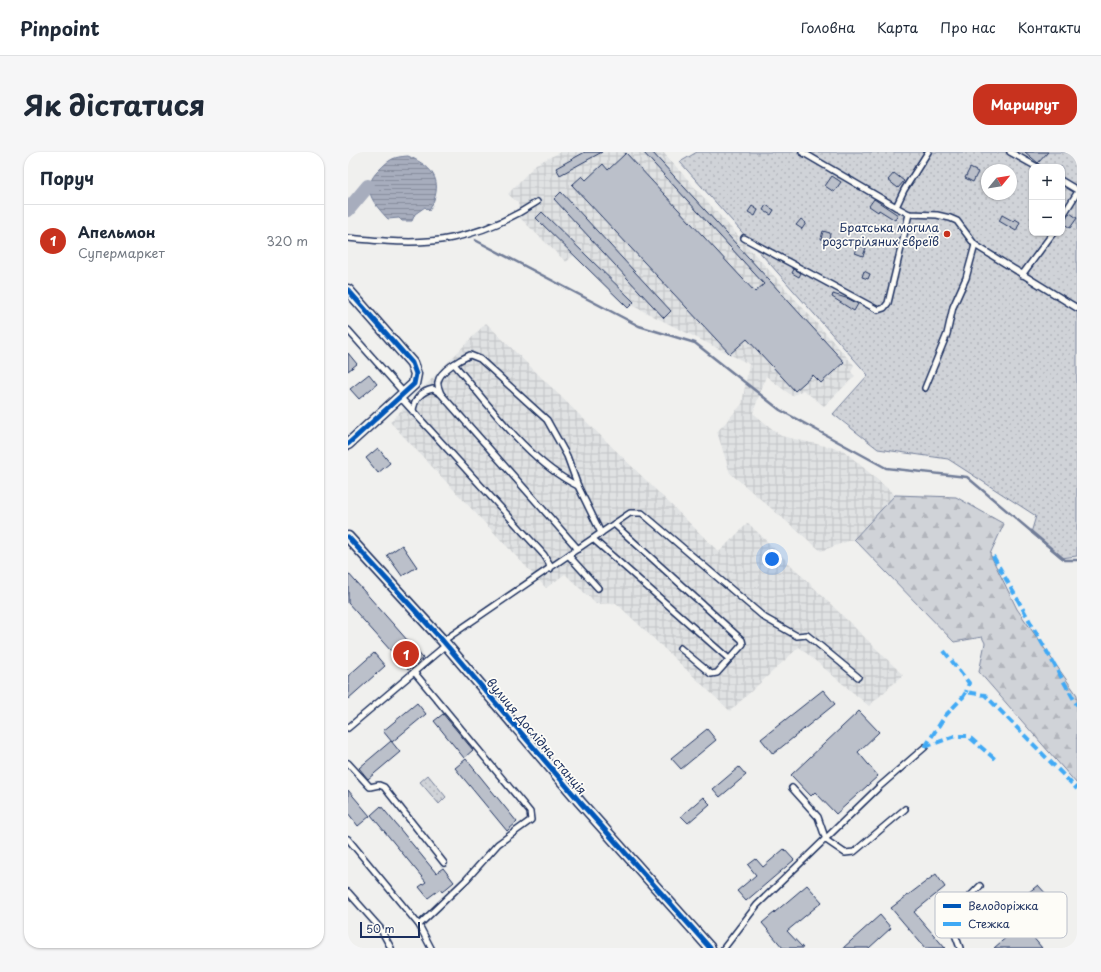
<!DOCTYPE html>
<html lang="uk">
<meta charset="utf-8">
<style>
body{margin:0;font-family:"Playpen Sans",sans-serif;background:#f6f6f7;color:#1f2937}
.controls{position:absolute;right:12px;top:12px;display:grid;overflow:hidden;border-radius:8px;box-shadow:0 1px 3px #0004}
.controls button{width:36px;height:36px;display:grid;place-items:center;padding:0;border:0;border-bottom:1px solid #e0e1e3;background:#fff;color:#1f2937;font:20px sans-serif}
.compass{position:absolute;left:633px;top:12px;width:36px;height:36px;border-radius:50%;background:#fff;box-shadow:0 1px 3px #0004;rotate:60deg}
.scale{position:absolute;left:12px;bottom:10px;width:60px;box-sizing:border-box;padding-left:4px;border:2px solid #1b2f5e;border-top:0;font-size:11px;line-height:14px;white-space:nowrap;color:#1b2f5e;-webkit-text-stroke:3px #fdfcf7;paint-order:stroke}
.you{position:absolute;left:424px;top:407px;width:14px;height:14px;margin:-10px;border:3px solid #fff;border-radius:50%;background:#1a73e8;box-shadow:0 0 0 6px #1a73e833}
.badge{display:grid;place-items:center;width:26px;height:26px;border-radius:50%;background:#c8321e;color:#fff;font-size:13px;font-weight:700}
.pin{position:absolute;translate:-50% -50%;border:2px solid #fff;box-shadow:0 1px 4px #0006}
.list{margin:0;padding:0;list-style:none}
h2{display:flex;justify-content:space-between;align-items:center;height:52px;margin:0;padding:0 16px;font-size:17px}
h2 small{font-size:13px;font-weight:400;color:#747a83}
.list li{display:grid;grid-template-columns:26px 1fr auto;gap:12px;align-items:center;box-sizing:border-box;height:72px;padding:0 16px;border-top:1px solid #e0e1e3}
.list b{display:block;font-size:15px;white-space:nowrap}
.list p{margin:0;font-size:13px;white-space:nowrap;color:#747a83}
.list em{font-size:13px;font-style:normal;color:#747a83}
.map{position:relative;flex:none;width:729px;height:796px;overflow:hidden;border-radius:16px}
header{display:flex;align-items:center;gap:24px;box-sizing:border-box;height:56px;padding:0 20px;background:#fff;border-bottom:1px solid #e0e1e3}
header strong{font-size:19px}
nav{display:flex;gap:22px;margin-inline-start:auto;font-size:14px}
.intro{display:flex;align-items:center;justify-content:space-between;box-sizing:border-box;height:96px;padding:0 24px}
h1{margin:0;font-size:28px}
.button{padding:10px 18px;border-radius:16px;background:#c8321e;color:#fff;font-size:14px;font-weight:700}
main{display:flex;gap:24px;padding:0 24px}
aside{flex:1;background:#fff;border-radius:16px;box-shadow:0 1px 3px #0004}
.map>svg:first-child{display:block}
.industrial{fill:url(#industrial-grid)}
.forest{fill:url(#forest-firs);stroke:#76819b}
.park{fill:url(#park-dots);stroke:#76819b;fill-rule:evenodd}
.water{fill:url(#water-rules);stroke:#6f7b97}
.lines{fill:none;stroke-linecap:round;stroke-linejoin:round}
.stream{stroke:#6f7b97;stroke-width:2.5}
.river{stroke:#a7adbd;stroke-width:14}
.building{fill:#bbc0ca;stroke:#1b2f5e}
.service-casing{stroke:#1b2f5e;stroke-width:8}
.minor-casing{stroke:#1b2f5e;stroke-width:13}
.service{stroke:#fdfcf7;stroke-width:5}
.minor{stroke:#fdfcf7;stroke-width:10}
.quiet{stroke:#3fa9f5;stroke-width:4;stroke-dasharray:8 4;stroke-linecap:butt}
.cycleway-casing{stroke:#fdfcf7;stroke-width:8}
.cycleway{stroke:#0057b8;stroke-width:5}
.poi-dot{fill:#c8321e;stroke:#fdfcf7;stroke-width:1.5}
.labels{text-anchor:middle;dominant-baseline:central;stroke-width:3.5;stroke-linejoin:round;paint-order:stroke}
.poi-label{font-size:12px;fill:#1b2f5e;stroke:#fdfcf7;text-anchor:end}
.street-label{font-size:12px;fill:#1b2f5e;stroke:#fdfcf7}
.key{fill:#fdfcf7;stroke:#b9bec9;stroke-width:1}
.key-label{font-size:11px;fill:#1b2f5e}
</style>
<header>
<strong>Pinpoint</strong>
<nav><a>Головна</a><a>Карта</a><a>Про нас</a><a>Контакти</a></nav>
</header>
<div class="intro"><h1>Як дістатися</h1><a class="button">Маршрут</a></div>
<main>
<aside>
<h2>Поруч<small></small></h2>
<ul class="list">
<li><span class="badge">1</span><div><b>Апельмон</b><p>Супермаркет</p></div><em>320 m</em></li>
</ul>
</aside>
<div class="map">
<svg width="729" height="796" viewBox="0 0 729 796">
<defs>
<pattern id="industrial-grid" width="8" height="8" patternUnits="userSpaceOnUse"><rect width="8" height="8" fill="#e0e2e3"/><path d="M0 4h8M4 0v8" fill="none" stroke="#c0c2c5"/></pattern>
<pattern id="forest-firs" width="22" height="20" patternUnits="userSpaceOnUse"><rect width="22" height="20" fill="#d0d3d8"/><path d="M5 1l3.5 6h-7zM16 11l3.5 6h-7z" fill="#b2b5bc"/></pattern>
<pattern id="park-dots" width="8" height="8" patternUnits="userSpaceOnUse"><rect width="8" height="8" fill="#d0d3d8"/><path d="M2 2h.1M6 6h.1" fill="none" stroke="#b2b5bc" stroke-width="1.8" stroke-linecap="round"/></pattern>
<pattern id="water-rules" width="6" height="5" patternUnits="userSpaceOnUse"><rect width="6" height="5" fill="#a7adbd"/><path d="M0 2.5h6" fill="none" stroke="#878d9d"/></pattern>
</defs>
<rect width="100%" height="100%" fill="#f0f0ee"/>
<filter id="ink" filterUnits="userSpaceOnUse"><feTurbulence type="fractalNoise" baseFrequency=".025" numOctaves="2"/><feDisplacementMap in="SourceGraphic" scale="8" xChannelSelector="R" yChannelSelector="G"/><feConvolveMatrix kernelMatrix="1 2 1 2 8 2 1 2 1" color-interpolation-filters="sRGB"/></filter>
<g filter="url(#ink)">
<g class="industrial">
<path d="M213,0H315L506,213L503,220L507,224L476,254L455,238L444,244L418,224L405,261L433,284L495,298L547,343L506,387L473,399L382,321L369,280L394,252L401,212L279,151L227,102L218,110L171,65L170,51L160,42L188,12Z"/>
<path d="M138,171L371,400L400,371L555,523L521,554L451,495L382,559L268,451L248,452L217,422L198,436L42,270Z"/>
</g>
<path class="forest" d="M547,343L608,345L656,372L642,402L669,457L729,543V632L631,520L637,491L634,485L606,490L506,387Z"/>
<g class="park">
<path d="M349,0H729V404L713,406L683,381L688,364L600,307L530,297L485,262L520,223L332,10ZM684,15H714V81H684ZM639,18H663V42H639Z"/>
<path d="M80,623L98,645L91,652L72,630Z"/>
</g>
<path class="water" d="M60,4C88,16 96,31 81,59L77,55L67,62L64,69H54L51,66L40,67C25,51 12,36 31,18C42,7 45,5 60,4Z"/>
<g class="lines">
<path class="stream" d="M127,88L291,174L347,191L432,258L538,316L619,325L717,408H729"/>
<path class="river" d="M0,58L20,34"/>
</g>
<g class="building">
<path d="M237,0H254L212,23L208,16Z"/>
<path d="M295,0H304L496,210L473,231L465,223L447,239L399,187L382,202L224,33L234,24L238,28L255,12L260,18L278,1L407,140L416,132Z"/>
<path d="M677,0H700L690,11Z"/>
<path d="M622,16L630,20L625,30L617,26Z"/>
<path d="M546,21L556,29L550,36L540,28Z"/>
<path d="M484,24L493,30L486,40L477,34Z"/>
<path d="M213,40L323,159L316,166L206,47Z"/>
<path d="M526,47L550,63L547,68L531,58L530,60L521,54Z"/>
<path d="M418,53L426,58L423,63L415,58Z"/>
<path d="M404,54L410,58L407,64L400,60Z"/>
<path d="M194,60L286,150L280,156L188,66Z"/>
<path d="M722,61L729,66L722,76L715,71Z"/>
<path d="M654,63L665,69L667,67L672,70L668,79L651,69Z"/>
<path d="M453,67L458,71L454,77L448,73Z"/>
<path d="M475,79L482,81L481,88L473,87Z"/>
<path d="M511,93L518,96L515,104L507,101Z"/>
<path d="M446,117L453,121L451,125L444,121Z"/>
<path d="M516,119L522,122L520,127L514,125Z"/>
<path d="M485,142L501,147L510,152L506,159L484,145Z"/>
<path d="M0,201L9,212L0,219Z"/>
<path d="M21,222L29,232L11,247L2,237Z"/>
<path d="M30,296L42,311L30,321L18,306Z"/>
<path d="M54,393L69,415L54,424L39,403Z"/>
<path d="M0,421L75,506L60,518L0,451Z"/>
<path d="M26,501L37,514L0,547V524Z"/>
<path d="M475,538L487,552L425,602L413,587Z"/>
<path d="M69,551L78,562L44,590L35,579Z"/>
<path d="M511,559L531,580L510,600L530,624L488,662L467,640L463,644L443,623Z"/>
<path d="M95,562L125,598L116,606L86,569Z"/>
<path d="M359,577L368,588L333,617L323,606Z"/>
<path d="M43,589L52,600L20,627L11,616Z"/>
<path d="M118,607L169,670L159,679L107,616Z"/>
<path d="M391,615L398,623L372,645L365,637Z"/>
<path d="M0,638L22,664L10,674L0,661Z"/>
<path d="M355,645L362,652L340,671L333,664Z"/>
<path d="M33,654L88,721L95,716L106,730L94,740L92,737L80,746L71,735L78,730L23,663Z"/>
<path d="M436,697L446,708L398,749L389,739L408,723L400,713L408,707L415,715Z"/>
<path d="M588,722L597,735L566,760L597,796H577L543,756Z"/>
<path d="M459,733L474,750L439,779L455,796H435L414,771Z"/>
<path d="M690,733L699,743L669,766L694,796H646L661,783L648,766Z"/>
<path d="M532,763L543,776L521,796H495Z"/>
</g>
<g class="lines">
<g class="service-casing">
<g id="service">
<path d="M454,0L548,55"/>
<path d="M580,0L556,38L548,55L561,62L589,63L602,66L609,69L627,93L729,156"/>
<path d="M662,0L689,15"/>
<path d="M714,29L729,38"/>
<path d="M714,65L729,41"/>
<path d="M0,86C33,89 71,93 104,86C135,80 163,67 189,50"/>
<path d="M396,86L530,158L536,156L540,151L561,62"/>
<path d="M674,123L705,81"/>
<path d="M0,178L56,241"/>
<path d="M106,212C141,253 182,311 230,334"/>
<path d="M577,236L599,182L605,155L618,126L627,93"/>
<path d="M93,242C92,239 89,234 90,230C91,219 113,207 122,203L132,207L199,268L219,304L230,334L253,381"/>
<path d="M52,245L196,403L201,411L202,417"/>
<path d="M65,259C66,248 73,239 85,237L93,242L230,397"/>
<path d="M266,372L394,488L395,492L369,521L363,522L332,496"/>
<path d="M245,387L381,507"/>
<path d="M221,404L250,436"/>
<path d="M95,489L282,361H294L417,466L449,484L459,483L510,525"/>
<path d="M66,520L182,660L183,668L150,692L118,728L71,773"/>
<path d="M0,576L98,493"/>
<path d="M0,611L22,635L31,633L36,635L96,711"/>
<path d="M444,636L470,665L478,688L497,701L506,700L557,657"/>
<path d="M0,687L71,773L83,796"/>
<path d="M0,740L32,776L43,796"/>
<path d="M376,796L409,753L531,635L577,595"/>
<path d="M612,796L601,766L632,734"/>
</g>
</g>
<g class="minor-casing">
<g id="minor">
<path d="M0,138L64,211L68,222L66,232L0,292"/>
<path d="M0,385L95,489L232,650L362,796"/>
</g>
</g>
<use href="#service" class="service"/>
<use href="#minor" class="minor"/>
<g class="quiet">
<path d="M645,404L729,553"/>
<path d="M596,499L621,531L618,540"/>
<path d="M577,595L597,564L615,545L618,540L637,543L729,637"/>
<path d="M577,595L607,584H620L648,608"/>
</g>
<g class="cycleway-casing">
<g id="cycleway">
<path d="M0,138L64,211L68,222L66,232L0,292"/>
<path d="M0,385L95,489L232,650L362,796"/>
</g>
</g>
<use href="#cycleway" class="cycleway"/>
</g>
</g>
<circle class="poi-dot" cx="599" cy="82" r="4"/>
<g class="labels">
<g class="poi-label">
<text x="591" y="75">Братська могила<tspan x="591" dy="14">розстріляних євреїв</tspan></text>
</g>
<g class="street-label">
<text transform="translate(189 584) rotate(50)">вулиця Дослідна станція</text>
</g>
</g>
<rect x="587" y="740" width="132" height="46" rx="6" class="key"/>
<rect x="595" y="752" width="18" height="4" fill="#0057b8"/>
<rect x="595" y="770" width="18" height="4" fill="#3fa9f5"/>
<g class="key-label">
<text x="620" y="758">Велодоріжка</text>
<text x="620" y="776">Стежка</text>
</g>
</svg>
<div class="controls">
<button>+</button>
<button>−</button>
</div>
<svg class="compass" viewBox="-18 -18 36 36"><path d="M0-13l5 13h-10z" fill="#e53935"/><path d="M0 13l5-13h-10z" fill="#747a83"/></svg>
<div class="scale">50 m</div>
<div class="you"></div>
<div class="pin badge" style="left:58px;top:502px">1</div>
</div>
</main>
